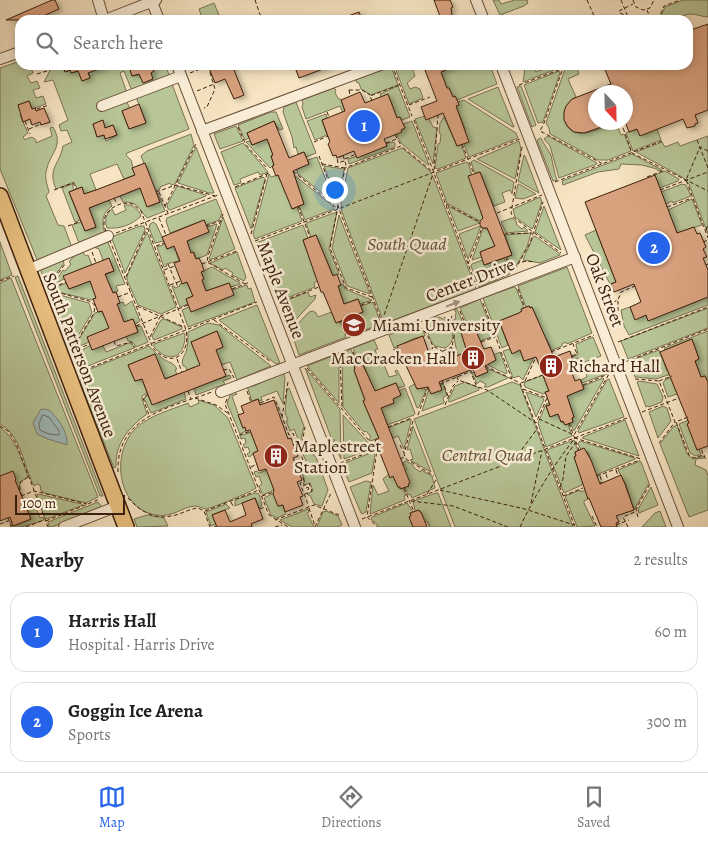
<!DOCTYPE html>
<meta charset="utf-8">
<style>
body{margin:0;font-family:Alegreya,serif;background:#f6f6f6;color:#222}
.compass{position:absolute;left:588px;top:85px;width:45px;height:45px;border-radius:50%;background:#fff;box-shadow:0 2px 8px #0003;rotate:158deg}
.scale{position:absolute;left:15px;bottom:12px;width:110px;box-sizing:border-box;padding-left:5px;border:2px solid #3d200d;border-top:0;font-size:14px;line-height:18px;white-space:nowrap;color:#3d200d;-webkit-text-stroke:4px #f9edd7;paint-order:stroke}
.you{position:absolute;left:334px;top:189px;width:18px;height:18px;margin:-12px;border:4px solid #fff;border-radius:50%;background:#1a73e8;box-shadow:0 0 0 8px #1a73e833}
.badge{display:grid;place-items:center;width:32px;height:32px;border-radius:50%;background:#2563eb;color:#fff;font-size:16px;font-weight:700}
.pin{position:absolute;translate:-50% -50%;border:2px solid #fff;box-shadow:0 1px 5px #0006}
.list{margin:0;padding:0;list-style:none}
h2{display:flex;justify-content:space-between;align-items:center;height:65px;margin:0;padding:0 20px;font-size:21px}
h2 small{font-size:16px;font-weight:400;color:#767676}
.list li{display:grid;grid-template-columns:32px 1fr auto;gap:15px;align-items:center;box-sizing:border-box;height:80px;margin:0 10px 10px;padding:0 10px;border:1px solid #e0e0e0;border-radius:15px}
.list b{display:block;font-size:19px;white-space:nowrap}
.list p{margin:0;font-size:16px;white-space:nowrap;color:#767676}
.list em{font-size:16px;font-style:normal;color:#767676}
.icon{flex:none;width:28px;height:28px;fill:none;stroke:currentColor;stroke-width:2;stroke-linecap:round;stroke-linejoin:round}
.map{position:relative;flex:none;width:708px;height:527px;overflow:hidden}
.search{position:absolute;background:#fff;box-shadow:0 2px 8px #0003;left:15px;right:15px;top:15px;height:55px;display:flex;align-items:center;gap:12px;box-sizing:border-box;padding:0 18px;border-radius:15px;color:#767676;font-size:19px}
.sheet{height:245px;background:#fff}
nav{display:flex;justify-content:space-around;align-items:center;box-sizing:border-box;height:70px;border-top:1px solid #e0e0e0;background:#fff;font-size:14px;color:#767676}
nav a{display:grid;justify-items:center;gap:2px}
nav .on{color:#2563eb}
.map>svg:first-child{display:block}
.green{fill:#b8c596;stroke:#7a7252;fill-rule:evenodd}
.water{fill:#a0bcbc;stroke:#787e76}
.lines{fill:none;stroke-linecap:round;stroke-linejoin:round}
.shore{stroke:#6e6e64;stroke-width:1}
.building{fill:#d9a27f;stroke:#3d200d;filter:url(#shadow)}
.minor-casing{stroke:#6b513a;stroke-width:12}
.highway-casing{stroke:#3d200d;stroke-width:18}
.path{stroke:#3d200d;stroke-width:1;stroke-dasharray:4 2.5;stroke-linecap:butt}
.minor{stroke:#f9edd7;stroke-width:10}
.highway{stroke:#ebc281;stroke-width:15}
.oneway{fill:#a4917c}
.labels{text-anchor:middle;dominant-baseline:central;stroke-width:5;stroke-linejoin:round;paint-order:stroke}
.park-label{font-size:18px;font-style:italic;fill:#625236;stroke:#f9edd7}
.street-label{font-size:18px;fill:#3d200d;stroke:#f9edd7}
.poi-label{font-size:18px;fill:#3d200d;stroke:#f9edd7;text-anchor:start}
</style>
<div class="map">
<svg width="708" height="527" viewBox="0 0 708 527">
<defs>
<filter id="shadow"><feDropShadow dx="3.5" dy="2" stdDeviation="2.5" flood-color="#0004"/></filter>
</defs>
<rect width="100%" height="100%" fill="#f6e4c2"/>
<filter id="stains"><feTurbulence type="fractalNoise" baseFrequency=".004" numOctaves="4"/><feColorMatrix values="0 0 0 0 .2 0 0 0 0 .09 0 0 0 0 .02 0 0 0 .5 -.17"/></filter>
<radialGradient id="worn" r=".72"><stop offset=".6" stop-color="#630" stop-opacity="0"/><stop offset="1" stop-color="#630" stop-opacity=".3"/></radialGradient>
<g class="green">
<path d="M493,0H499L501,4L515,0H527L528,3L524,6L500,15Z"/>
<path d="M683,0H708V17C703,17 697,14 690,14C681,15 676,20 666,20L665,17L661,16L665,7Z"/>
<path d="M214,3L221,20H203L199,9Z"/>
<path d="M20,61V65H30L33,73L27,76L31,83L37,81L40,88L33,90L36,98L43,96L46,104L32,109L29,101L18,105L22,114L20,115L28,133L23,137L25,140C30,137 32,136 36,140V143L52,136L50,128L53,127C64,146 51,152 47,168C44,177 47,184 49,192L46,196L58,225L64,226L71,245V247L38,262L0,169V68Z"/>
<path d="M53,65H62L65,72L70,70L72,73L78,71L82,81L90,77L85,65L93,71L108,65H143L130,70L132,76L151,73L152,65H165L170,77L132,91L124,71L120,73L127,93L126,101L130,108L122,111L129,129L146,122L136,97L172,84L189,129L127,153L126,155L131,160L135,175L124,179L117,164L90,174L96,190L84,194L82,187L77,189L74,182L56,189C47,168 60,164 63,146L72,142L67,130L61,131L59,125L68,120L53,80L44,82ZM103,121L105,128L113,125L117,135L106,141L104,135L97,137L93,124Z"/>
<path d="M394,65H411L415,76L407,83L410,89L415,87L420,89L423,98L409,104Z"/>
<path d="M455,65H490L497,84L457,100L455,96L453,97L449,88H447L441,72L456,66Z"/>
<path d="M533,65L536,72L553,65H567L523,82L525,68Z"/>
<path d="M576,65L579,74L568,79L576,97C558,106 561,134 582,133C594,133 605,125 616,123L621,135L624,134L631,151L608,160H598L550,134L549,128L546,123L565,69Z"/>
<path d="M391,66L398,85L371,95L361,89L359,83L356,82L357,79Z"/>
<path d="M559,71L560,73L543,122L538,123L524,85Z"/>
<path d="M398,86L410,117L402,120L400,117L397,118L388,94L381,97L380,94Z"/>
<path d="M521,86L536,125L532,127L517,87Z"/>
<path d="M498,87L514,127H513L468,99Z"/>
<path d="M334,88L336,90L335,92L337,97L341,100L345,112L343,113L340,106L306,119L302,107L303,103L302,100Z"/>
<path d="M464,100L516,133L518,138L469,157L464,144L465,129L456,106L459,105L458,102Z"/>
<path d="M296,102L316,153L306,157L304,152L298,154L296,147L294,148L292,137L283,112L284,107Z"/>
<path d="M271,112H276L283,129L279,130L274,121L247,133L249,138L245,140L238,125Z"/>
<path d="M326,114L327,118L322,120L327,135L315,140L307,121Z"/>
<path d="M425,116L429,119L433,127L437,128L433,164L415,119Z"/>
<path d="M444,117L457,146L461,144L466,158L438,169L435,168L438,144L440,143L441,134L439,133L440,123Z"/>
<path d="M412,121L429,165H428L402,144L396,134L401,132V130L405,128L403,124Z"/>
<path d="M236,126L243,141L220,149L214,134Z"/>
<path d="M637,129H657L661,140L633,151L626,133Z"/>
<path d="M191,134L194,145L175,184L171,185L170,183L160,187V189L155,191L141,156L147,151Z"/>
<path d="M548,136L597,163V164L559,178L550,146L544,139Z"/>
<path d="M708,136V234L689,184L682,177L636,152L662,142L665,147L678,142L680,146Z"/>
<path d="M541,138C544,146 551,151 552,160C554,167 554,173 557,180L553,181L537,140Z"/>
<path d="M267,139L273,155L271,156L274,165L270,168L246,142L250,141L252,145Z"/>
<path d="M519,141L521,149L515,179L477,159Z"/>
<path d="M392,142L395,143V147L349,164L348,159L387,146L386,144Z"/>
<path d="M243,143L268,172L260,175L258,172L240,179L241,183L234,185L221,152Z"/>
<path d="M196,147L214,193H209L178,183Z"/>
<path d="M402,148L430,171L434,179L476,289L386,323L385,318H382L342,212L341,203L348,168Z"/>
<path d="M632,154L662,170L658,171L657,169L642,165L621,164L619,169L598,172L563,185L562,181Z"/>
<path d="M524,155L525,156L539,193L518,181Z"/>
<path d="M317,157L334,201L333,202L297,173V169L309,164L308,160Z"/>
<path d="M474,160L514,182L512,194L510,190L502,193L505,202L494,206L480,172L475,173L471,162Z"/>
<path d="M466,162L468,163C475,181 476,201 483,218L480,221L447,203L436,173Z"/>
<path d="M324,166L344,169L339,200H337Z"/>
<path d="M665,171L679,179L678,181L660,188L655,175Z"/>
<path d="M269,174L271,177L278,175L293,209L297,207L302,221L255,239L253,234Z"/>
<path d="M294,175L333,206L334,209L305,220L299,206L304,204Z"/>
<path d="M263,177L265,179L251,229L235,188Z"/>
<path d="M72,184L74,190L69,192L80,220L75,222L62,188Z"/>
<path d="M518,184H519L536,194L523,199L515,198Z"/>
<path d="M682,184L686,185L691,196L673,203L672,201L666,204L661,192Z"/>
<path d="M177,186L206,195V196L170,210L168,209L167,205Z"/>
<path d="M140,188L148,207L160,202L156,193H158L165,211L147,218C138,208 139,202 123,202L120,196Z"/>
<path d="M540,197L542,202L533,228L532,229L515,217L513,209Z"/>
<path d="M216,199L222,213L219,220L206,225L204,220L170,233L166,221L167,218Z"/>
<path d="M692,199L702,225L677,233L668,210Z"/>
<path d="M109,200L112,206C102,213 101,222 105,233L79,243L72,225L81,222L85,231L96,227L89,208Z"/>
<path d="M124,205C132,204 138,208 141,216C132,225 120,229 107,228C104,220 106,214 112,209L115,215L126,210Z"/>
<path d="M448,206L480,223L458,231Z"/>
<path d="M544,206L561,250L535,232Z"/>
<path d="M337,212L329,249L339,274L333,276L316,235L311,237L306,223Z"/>
<path d="M339,215L370,294L347,286L332,248Z"/>
<path d="M223,217L235,249L210,260L209,259Z"/>
<path d="M512,218L517,222L516,224L522,229L524,227L528,231L506,233L501,222Z"/>
<path d="M153,222L156,224L164,241L155,243L149,228L150,224Z"/>
<path d="M217,224L207,255L196,259L194,252L191,253L187,241L208,232L207,227Z"/>
<path d="M303,225L308,238L303,240L318,280L314,283L315,287L279,301L256,243Z"/>
<path d="M140,226H144L145,230L125,273L112,239L114,236Z"/>
<path d="M480,226H481L468,259L459,234Z"/>
<path d="M483,228H487L495,246L480,252L482,257L472,260Z"/>
<path d="M596,230L616,282L610,284L585,235Z"/>
<path d="M147,232L176,307L161,314L138,305L127,280V276Z"/>
<path d="M531,233L527,247L514,270L511,268L507,257L512,255L505,235Z"/>
<path d="M535,236L560,254V255L540,263L523,260L533,237Z"/>
<path d="M107,240L125,284L116,286L118,291L113,293L104,275L114,271L103,260L99,249L94,247Z"/>
<path d="M0,242L12,275L0,280Z"/>
<path d="M165,244L167,249L174,246L179,261L166,264L167,266L164,267L157,247Z"/>
<path d="M82,252L86,256L88,255L92,265L54,284L63,270L65,271L71,264L69,262L74,256Z"/>
<path d="M237,252L246,277L244,281L232,275L233,273L225,268L223,270L210,263Z"/>
<path d="M504,258L510,274L479,287L471,266L472,264L482,260L485,265Z"/>
<path d="M63,260L64,263L47,287L40,268Z"/>
<path d="M212,267L240,283V284L231,287L229,283L206,291L202,280L204,279L201,272Z"/>
<path d="M567,267L592,333L567,344L566,342L562,344V346L550,351L551,348L546,338H545L532,307H526L518,286Z"/>
<path d="M18,276L103,496H100L15,277Z"/>
<path d="M11,278L98,497L86,503L45,493L41,491L40,485L37,484L34,486C23,466 22,436 0,424V283Z"/>
<path d="M91,280L96,298L91,300L50,290L66,283L69,289Z"/>
<path d="M187,282L193,296L186,299L188,304L180,307L172,286H174L175,288L180,286V284Z"/>
<path d="M343,284L345,289L372,300L360,304L358,299L344,304L338,286Z"/>
<path d="M247,285L248,289L251,288L255,302L188,327L182,310L189,307L191,311L233,295L232,290Z"/>
<path d="M514,287L516,288L524,308L519,313L493,324L483,298Z"/>
<path d="M49,292L89,303L92,313L71,347Z"/>
<path d="M308,292L310,297L316,295L315,299L289,327L280,303Z"/>
<path d="M708,297V305L629,335L624,326L621,310L630,307L635,319L646,315L648,320Z"/>
<path d="M480,299L494,336L480,341L472,322L467,324L460,308Z"/>
<path d="M132,301L140,321L135,324L133,319L122,323L117,304L123,302L125,306Z"/>
<path d="M373,302L381,324L349,336L343,321L363,312L361,306Z"/>
<path d="M257,305L280,363L276,364L219,320Z"/>
<path d="M708,308V328L628,359L621,341Z"/>
<path d="M457,309L464,325L459,327L468,353L459,357C454,345 454,333 453,320H455L456,312L454,310Z"/>
<path d="M102,311L110,328L88,337L89,342L73,349L95,313Z"/>
<path d="M313,311L316,313L318,317L332,312L336,323L340,322L346,337L299,355L291,331L309,312Z"/>
<path d="M435,317C451,316 460,341 445,348L435,346C427,337 424,324 435,317Z"/>
<path d="M164,319L182,327V329L154,340L152,336L161,320Z"/>
<path d="M208,323L219,325L271,366L237,380L230,362L221,365L216,350L223,347L217,331L191,342L201,365L187,370L185,366H183C181,359 184,357 186,352C188,347 188,338 188,332Z"/>
<path d="M500,324L508,345L502,348L494,327Z"/>
<path d="M414,325L424,332L425,336L415,338L394,348L389,335Z"/>
<path d="M141,326L148,342L136,347L133,342L128,341L126,336L138,332L136,327Z"/>
<path d="M708,331V382L705,376L701,377L695,361L699,359L692,339L665,350L664,348Z"/>
<path d="M184,333L185,335C185,358 169,364 154,347V344Z"/>
<path d="M593,337L601,356L582,363L580,358L573,360L572,357L578,354L576,344Z"/>
<path d="M374,340L378,349L375,350L380,362H383L389,377L397,375L395,371L397,370L405,386L398,388L396,383L382,388L377,396L364,366L362,363L359,365L353,348Z"/>
<path d="M129,343L133,345L134,348L80,369L72,352L76,350L77,353L91,345L103,346L106,352Z"/>
<path d="M149,346C153,351 160,357 165,360C170,363 173,362 177,369L175,370L177,374L162,380L155,354L128,365L135,381L142,379L147,393L142,396V399L147,414C129,427 115,443 116,467L114,468L81,385L80,373Z"/>
<path d="M351,349L357,365L354,370L365,400L363,401L379,438L370,441L369,439L371,437L366,431L364,432L343,407L342,354Z"/>
<path d="M510,349L512,353L520,350L524,361L534,357L523,380L519,376L513,378L503,351Z"/>
<path d="M659,350L667,371H670L671,374L656,379L635,377L629,361Z"/>
<path d="M500,352L507,372L506,374L488,365L494,355Z"/>
<path d="M338,354L339,357V403L307,366Z"/>
<path d="M602,364H604L606,374L582,383L581,380L587,377L586,373L590,368Z"/>
<path d="M305,368L340,409L341,459L333,442L335,440H332Z"/>
<path d="M486,368L507,377L508,378L488,387H484L486,384L480,381L477,384L472,373L475,372L477,377L487,372Z"/>
<path d="M283,372L285,378L283,404L277,391L261,397L262,400L259,401L258,399L252,401L247,386H254Z"/>
<path d="M230,375L231,378L223,381L225,384L196,395L194,388Z"/>
<path d="M543,375L549,391L543,394L525,387L524,385L525,382Z"/>
<path d="M672,377L677,394L668,397L663,383L665,380Z"/>
<path d="M603,378L604,379L574,431L570,423L573,422L572,418L574,417L567,396L584,389L583,386Z"/>
<path d="M609,379L624,417L579,433L578,431L607,380Z"/>
<path d="M639,381L657,384L663,397L662,402L649,407L648,406L646,407L637,382Z"/>
<path d="M465,382L479,388V390L450,402L448,401L455,386Z"/>
<path d="M512,382L520,385L573,527H455L414,419Z"/>
<path d="M415,384L417,389L423,387L426,390L419,407L417,408L409,387Z"/>
<path d="M443,384L447,396H444L443,400L444,401V403L422,411L429,389L442,390L440,385Z"/>
<path d="M289,388L304,426L300,444L294,429L290,431L286,421L288,420L285,413L287,389Z"/>
<path d="M405,388L415,413L414,415L387,425L381,408L394,403L393,399L401,395L399,391Z"/>
<path d="M232,391L237,394L232,396L243,428L245,427L246,431L240,434L227,403Z"/>
<path d="M184,392L186,399L151,413L144,398L148,395L152,404Z"/>
<path d="M526,392L543,398L544,400L536,417Z"/>
<path d="M198,400L214,405L228,418L256,488C249,493 215,507 206,509C202,509 200,506 195,506C181,507 174,518 155,515C116,507 111,452 136,428C150,415 171,410 188,403L190,407L199,403Z"/>
<path d="M553,401L554,403L546,406L550,417L558,414L561,422L568,424L572,436L546,447L538,423L546,404Z"/>
<path d="M663,406L667,408L671,421L658,438L649,412Z"/>
<path d="M343,415L372,447V449L344,459Z"/>
<path d="M411,419V421L404,449L398,436L393,438L388,428Z"/>
<path d="M625,420L639,456L582,438L583,437Z"/>
<path d="M689,420L697,450L699,449L701,454L696,456L690,453L679,424Z"/>
<path d="M677,425L687,454L693,459L703,456L704,458L696,459L695,465L706,470L708,476V510L689,517L660,444L673,427Z"/>
<path d="M413,426L431,472L410,460L413,459L410,449L407,450Z"/>
<path d="M0,427C16,439 21,458 28,477L20,482L19,491L0,476Z"/>
<path d="M251,432L258,451L249,457L247,454L250,452L248,447L245,448L243,445L246,443L245,438L241,439L240,436Z"/>
<path d="M574,440L578,451L575,452L576,456L574,457L584,482L582,483V485L564,493L547,450Z"/>
<path d="M580,441L635,458V459L596,475L588,452L581,450L578,443Z"/>
<path d="M303,447L316,457L328,490L322,506L314,504L310,495H308L307,494L313,491L310,483L304,485L303,483L305,482L301,470L304,468L303,463L306,461L300,448Z"/>
<path d="M373,452L375,454L372,473L349,482L342,466L345,463Z"/>
<path d="M406,461L413,465V467L420,472L421,470L432,476L435,488L412,498L410,494L408,495L405,487L408,486L405,470L407,469L403,463Z"/>
<path d="M640,461L641,462L649,483L634,510L626,485L618,470Z"/>
<path d="M267,470L274,490L263,495L259,486L262,484L259,476L256,477L254,472L257,471L259,473Z"/>
<path d="M389,474L390,477L393,476L398,487H400L401,489L403,488L406,495L404,496L405,500L370,514L373,485L378,495L389,491L383,479Z"/>
<path d="M366,481L371,482L366,512L362,514L361,513L350,487Z"/>
<path d="M651,487L658,505L639,513L638,509Z"/>
<path d="M587,489L588,499L584,501V503L595,526L577,527L565,496L580,490L581,492Z"/>
<path d="M255,493L259,494L262,504L261,507L259,508L255,498L235,506V500Z"/>
<path d="M274,493L278,506L283,505L286,514L277,518L271,515L264,498Z"/>
<path d="M436,493H438L451,527H430L427,521L425,522L421,512H420L418,510L415,511L413,501Z"/>
<path d="M38,494L82,504L83,505L47,519L45,518L37,497Z"/>
<path d="M22,499L31,507L38,505L39,507L36,508L40,518L43,517L44,520L22,527H12L10,522H12L14,526L31,519Z"/>
<path d="M98,502L102,507L52,527H49L48,522Z"/>
<path d="M407,503L413,512L410,513L411,516L409,517L413,527H380L371,519L372,517Z"/>
<path d="M226,504L230,508L212,515L216,524L211,526L206,512Z"/>
<path d="M308,509L309,512L307,513L314,527H292L280,520Z"/>
<path d="M326,511L338,516L342,525L337,527H317L323,512Z"/>
<path d="M660,511L666,527H642L655,513Z"/>
<path d="M147,515L164,518L168,526L137,527L134,519Z"/>
</g>
<path class="water" d="M41,409L49,410C58,418 68,432 67,445L48,439L37,434L33,423Z"/>
<g class="lines">
<path class="shore" d="M43,415L49,417L59,431V435L49,434L40,430L39,424Z"/>
</g>
<g class="building">
<path d="M52,0H55L59,9L41,17L40,15L27,20H6Z"/>
<path d="M434,0H450L453,7L451,8L452,15L441,19Z"/>
<path d="M359,12L362,20H340V19Z"/>
<path d="M708,24V110L695,115L698,123L695,124V126L687,128L683,119L640,136L637,129L629,132L626,124V92H596V122L613,123L584,133L574,132L568,127L564,120V112L566,106L572,99L611,84L603,65H688V31Z"/>
<path d="M62,65H107V66L88,73L90,78L82,81L78,71L71,73L70,70L65,72Z"/>
<path d="M143,65H152L154,71L151,73L153,79L143,83L139,74L132,76L130,70Z"/>
<path d="M217,65H232L244,95L234,99L225,79L215,83L209,68Z"/>
<path d="M294,65H331V66L299,78Z"/>
<path d="M423,65H458L441,72L447,88H449L453,97L455,96L457,100L459,105L456,106L469,142L457,146L443,113L426,120L421,107L437,101Z"/>
<path d="M360,92L365,103L388,94L397,118L400,117L405,128L401,130L402,132L384,139L387,146L357,158L354,151L337,158L336,155L333,156L328,144L330,142L322,120L345,111L341,100Z"/>
<path d="M29,101L32,109L35,108L36,111L44,108L50,122L41,125L40,122L32,125L30,119L23,122L18,105Z"/>
<path d="M139,104L146,123L129,129L122,111Z"/>
<path d="M103,120L105,128L113,125L117,135L105,139L104,135L97,137L93,124Z"/>
<path d="M274,121L289,158L304,152L309,164L293,171L304,204L292,209L278,175L276,176L272,166L274,165L271,156L273,155L267,139L252,145L247,133Z"/>
<path d="M145,163L160,202L147,207L140,188L120,196L89,208L96,227L85,231L69,192L82,187L84,194L96,190L135,175L132,168Z"/>
<path d="M480,172L512,255L484,265L480,252L495,246L487,228H482L480,225V221L483,218L468,176Z"/>
<path d="M655,175L677,233L694,227L697,234L700,233L706,247L703,249L707,257L703,258L708,270V297L648,321L646,315L635,320L630,307L641,302L634,284L614,292L611,284L616,282L585,202Z"/>
<path d="M204,220L209,232L187,241L191,253L193,252L196,259L199,258L202,264L204,271L201,272L204,279L202,280L206,291L229,283L234,295L191,312L186,299L193,296L187,282L182,284L181,281L174,263L180,261L174,246L167,249L162,237Z"/>
<path d="M316,235L333,276L337,274L341,285L338,286L344,304L358,299L363,312L336,323L323,292H321L303,240Z"/>
<path d="M109,258L114,271L105,274L113,293L116,292L120,303L117,304L124,322L133,319L138,332L92,350L87,337L109,328L102,311L98,312L93,299L96,298L90,281L69,289L63,276Z"/>
<path d="M529,306L530,308L532,307L554,357L570,351L573,361L568,363L575,381L580,379L584,389L567,396L574,417L572,418L573,422L565,425L563,421L561,422L558,414L550,417L546,406L550,405L545,392L549,391L536,357L524,361L520,350L512,354L499,321L519,313L522,311L521,309Z"/>
<path d="M472,322L483,347L484,349L491,347L496,360L485,366L488,372L476,377L473,369L439,382L442,390L431,394L428,387L417,389L397,346L423,336L433,365L467,352L459,326Z"/>
<path d="M217,331L223,347L216,350L226,376L152,405L142,379L135,381L128,365L155,354L165,379L200,365L191,342Z"/>
<path d="M692,339L699,359L695,361L701,377L705,376L708,382V446L697,450L687,424L689,423L660,352Z"/>
<path d="M362,363L375,391L396,383L401,395L393,399L394,403L381,408L410,483L408,484L409,486L400,489V487H398L393,476L390,478L382,458L375,440L379,438L363,401L365,400L354,370L355,369L354,366Z"/>
<path d="M258,399L260,405L274,400L288,439L291,438L298,456L293,458L302,480L297,482L303,496L300,497L303,505L285,512L283,505L278,506L273,494L274,490L266,469L259,471L253,453L258,451L250,430L246,431L245,427L243,428L238,415L244,413L241,406Z"/>
<path d="M584,448L591,460L600,484L621,475L625,484L634,510L616,516L619,522L616,523L617,527H601L589,498L588,499L574,457L576,456L575,452Z"/>
<path d="M13,471L16,479L15,480L31,519L13,526L10,517L0,521V476Z"/>
<path d="M255,498L263,519L251,524L252,527H217L212,515L225,510L230,522L237,519L246,515L242,503Z"/>
<path d="M419,510L420,512H421L427,527H413L409,517L411,516L410,513Z"/>
</g>
<g class="lines">
<g class="minor-casing">
<g id="minor">
<path d="M98,0L104,20"/>
<path d="M476,0L484,20"/>
<path d="M152,2L159,20"/>
<path d="M105,20L156,0"/>
<path d="M0,59L20,52"/>
<path d="M177,65L355,527"/>
<path d="M501,65L678,527"/>
<path d="M102,106L181,76"/>
<path d="M202,131L380,65"/>
<path d="M27,270L108,236"/>
<path d="M221,392L575,257"/>
<path d="M64,527L118,506"/>
</g>
</g>
<g class="highway-casing">
<path id="highway" d="M0,196L126,527"/>
</g>
<g class="path">
<path d="M255,0L262,20"/>
<path d="M587,0L596,20"/>
<path d="M621,0L628,17"/>
<path d="M633,0L636,7L643,10L650,8L654,0"/>
<path d="M647,10L651,20"/>
<path d="M619,11L633,4"/>
<path d="M620,13L635,20"/>
<path d="M658,20L664,6L680,0"/>
<path d="M392,65L412,116"/>
<path d="M564,65L544,123L540,131L603,164"/>
<path d="M190,73L208,66L215,89L207,107L204,108"/>
<path d="M37,74L50,70L52,65"/>
<path d="M519,85L572,65"/>
<path d="M349,90H362L370,95"/>
<path d="M349,90L350,96"/>
<path d="M197,91L214,84"/>
<path d="M372,101L370,96L399,85"/>
<path d="M409,105L430,97"/>
<path d="M37,109L49,105"/>
<path d="M327,112L329,117"/>
<path d="M414,120L476,285"/>
<path d="M25,121L30,134"/>
<path d="M621,122L632,153L708,191"/>
<path d="M238,127L246,145L268,169"/>
<path d="M29,129L41,124"/>
<path d="M395,135L401,145"/>
<path d="M697,140L708,168"/>
<path d="M314,142L328,136"/>
<path d="M386,143L397,139"/>
<path d="M462,144L474,174"/>
<path d="M522,147L511,213L513,217L561,253"/>
<path d="M708,151L700,147L686,180L708,238"/>
<path d="M319,156L382,322"/>
<path d="M342,156L337,158L338,163L344,161"/>
<path d="M345,159L356,154"/>
<path d="M322,164L345,168L346,165L343,155"/>
<path d="M434,170L438,115"/>
<path d="M293,171L338,209"/>
<path d="M647,177L665,170"/>
<path d="M555,182L662,141"/>
<path d="M235,187L269,173"/>
<path d="M54,190L73,183L76,189"/>
<path d="M660,190L708,172"/>
<path d="M156,192L176,185L215,196"/>
<path d="M159,192L168,213"/>
<path d="M114,198L117,204"/>
<path d="M123,203L133,204L141,211L185,327C193,352 173,371 153,348L104,226C103,213 111,207 123,203Z"/>
<path d="M446,204L480,222"/>
<path d="M165,206L196,144"/>
<path d="M298,206L310,237"/>
<path d="M667,207L692,198"/>
<path d="M497,213L542,195"/>
<path d="M223,214L208,256L207,262L245,284"/>
<path d="M159,218L166,235"/>
<path d="M68,226L81,221"/>
<path d="M206,226L220,221"/>
<path d="M706,230L708,224"/>
<path d="M116,233L218,195"/>
<path d="M251,234L267,174"/>
<path d="M504,234L532,233"/>
<path d="M255,241L520,139"/>
<path d="M703,242L708,240"/>
<path d="M156,246L164,243"/>
<path d="M92,252L96,263"/>
<path d="M506,258L511,271"/>
<path d="M522,262L527,261L535,262"/>
<path d="M168,264L178,287"/>
<path d="M202,264L237,251"/>
<path d="M468,264L482,228"/>
<path d="M706,265L708,264"/>
<path d="M164,270L175,266"/>
<path d="M515,270L530,243L543,202"/>
<path d="M126,277L147,228"/>
<path d="M0,281L14,276"/>
<path d="M170,285L181,281"/>
<path d="M47,289L65,264"/>
<path d="M232,289L250,282"/>
<path d="M518,289L525,308"/>
<path d="M47,290L66,282"/>
<path d="M49,290L89,301L95,305L94,313L71,351"/>
<path d="M118,297L131,292"/>
<path d="M372,297L346,288L330,248L345,168L401,146L433,172"/>
<path d="M278,303L319,287"/>
<path d="M483,303L500,349"/>
<path d="M361,305L373,301"/>
<path d="M607,305L618,300L621,292L635,286"/>
<path d="M137,306L184,327"/>
<path d="M460,311L465,324"/>
<path d="M444,317L450,322"/>
<path d="M214,320L271,362"/>
<path d="M341,321L346,335"/>
<path d="M382,321L433,174"/>
<path d="M613,323L618,311V301"/>
<path d="M492,325L500,323"/>
<path d="M136,326L188,305"/>
<path d="M419,326L426,333L433,346L442,351L450,358L454,336L451,323L452,314"/>
<path d="M426,332L427,324"/>
<path d="M150,337L160,317"/>
<path d="M114,341L116,346L131,342L135,348"/>
<path d="M481,342L495,337"/>
<path d="M618,342L708,307"/>
<path d="M393,350L398,348"/>
<path d="M71,351L90,344"/>
<path d="M443,351L452,347"/>
<path d="M353,352L358,365"/>
<path d="M501,352L512,379"/>
<path d="M551,352L594,335"/>
<path d="M429,355L433,347"/>
<path d="M572,356L577,354L573,344"/>
<path d="M340,357L342,408"/>
<path d="M177,359L182,372"/>
<path d="M625,362L708,329"/>
<path d="M485,366L520,383L575,527"/>
<path d="M307,368L377,450L367,517L378,527"/>
<path d="M223,370L229,369L234,378"/>
<path d="M470,370L476,385"/>
<path d="M79,372L257,302"/>
<path d="M457,376L458,380L487,390L536,423L547,398L523,389"/>
<path d="M635,379L659,381L675,422L659,443"/>
<path d="M442,380L448,396"/>
<path d="M525,381L536,357"/>
<path d="M659,381L672,376"/>
<path d="M288,382L282,417L289,435L293,433L303,460L297,463L304,481L300,483L309,507"/>
<path d="M521,383L543,375"/>
<path d="M440,384L474,370"/>
<path d="M583,385L608,374"/>
<path d="M188,391L191,399"/>
<path d="M247,391L251,402"/>
<path d="M148,394L143,398L149,415"/>
<path d="M195,398L216,405L229,414"/>
<path d="M227,399L225,404L269,515L288,527"/>
<path d="M260,403L274,397L282,416"/>
<path d="M445,405L453,386L458,381"/>
<path d="M642,412L679,398"/>
<path d="M418,415L428,387"/>
<path d="M539,419L574,435L609,374"/>
<path d="M413,421L404,454L406,459L434,476"/>
<path d="M678,421L688,417"/>
<path d="M676,422L689,455L694,458L703,455L701,448"/>
<path d="M569,423L579,450"/>
<path d="M0,426L8,431L16,443L48,527"/>
<path d="M388,427L412,418"/>
<path d="M239,435L251,431"/>
<path d="M302,443L305,427"/>
<path d="M400,445L404,453"/>
<path d="M295,448L302,445L316,456"/>
<path d="M704,455L706,461"/>
<path d="M400,459L404,457"/>
<path d="M514,460L537,429"/>
<path d="M340,463L378,449"/>
<path d="M251,467L257,464"/>
<path d="M616,470L618,476"/>
<path d="M118,472C116,416 169,408 212,392"/>
<path d="M606,474L608,480"/>
<path d="M597,476L640,460"/>
<path d="M600,476L602,482L600,483"/>
<path d="M28,477L20,483C19,492 23,502 32,506L37,504"/>
<path d="M303,486L309,483L312,491L305,494"/>
<path d="M308,487L309,489L307,490L306,488Z"/>
<path d="M560,487L563,479L566,456L576,442"/>
<path d="M404,488L414,512"/>
<path d="M440,490L525,509L574,525"/>
<path d="M427,494L436,480"/>
<path d="M21,496L34,491L87,504"/>
<path d="M262,496L274,492"/>
<path d="M563,496L583,488"/>
<path d="M128,498C139,510 153,520 171,516C180,515 188,509 198,508L204,511L210,527"/>
<path d="M411,501L453,506L508,527"/>
<path d="M231,502L233,506"/>
<path d="M531,503L542,451"/>
<path d="M309,508L315,526"/>
<path d="M260,509L265,507"/>
<path d="M205,511L259,490"/>
<path d="M592,516L597,527"/>
<path d="M638,517L636,509L650,484"/>
<path d="M8,518L11,527"/>
<path d="M362,519L627,418"/>
<path d="M275,520L314,505L339,515"/>
<path d="M46,521L100,499"/>
<path d="M0,524L8,521"/>
<path d="M616,525L629,520"/>
<path d="M26,527L44,520"/>
<path d="M214,527L216,526"/>
<path d="M275,527L282,525"/>
<path d="M315,527L331,493"/>
<path d="M520,527C535,495 553,466 575,438L641,459"/>
<path d="M628,527L623,517L637,511"/>
</g>
<use href="#minor" class="minor"/>
<use href="#highway" class="highway"/>
</g>
<defs><path id="oneway-solid" d="M-6-.8H1V-3.2L6.5 0L1 3.2V.8H-6Z" transform="scale(1.25)"/></defs>
<use class="oneway" href="#oneway-solid" transform="translate(453 304) rotate(-21)"/>
<defs>
<g id="university-disc" transform="scale(1.25)"><circle r="9.5" fill="#8f2418" stroke="#f9edd7"/><path d="M0-5L7-2L0 1L-7-2ZM-4 1L0 2.5L4 1V4Q0 6-4 4Z" fill="#fff"/></g>
<g id="building-disc" transform="scale(1.25)"><circle r="9.5" fill="#8f2418" stroke="#f9edd7"/><path d="M-4-6H4V6H1V3H-1V6H-4ZM-2.5-4.3h1.7v1.8h-1.7ZM.8-4.3h1.7v1.8H.8ZM-2.5-1h1.7V.8h-1.7ZM.8-1h1.7V.8H.8Z" fill="#fff"/></g>
</defs>
<g fill-rule="evenodd">
<use href="#university-disc" x="354" y="325"/>
<use href="#building-disc" x="473" y="358"/>
<use href="#building-disc" x="551" y="366"/>
<use href="#building-disc" x="276" y="456"/>
</g>
<g class="labels">
<g class="park-label">
<text x="407" y="244">South Quad</text>
<text x="487" y="455">Central Quad</text>
</g>
<g class="street-label">
<text transform="translate(470 280) rotate(-21)">Center Drive</text>
<text transform="translate(281 290) rotate(69)">Maple Avenue</text>
<text transform="translate(605 290) rotate(69)">Oak Street</text>
<text transform="translate(80 355) rotate(69)">South Patterson Avenue</text>
</g>
<g class="poi-label">
<text x="372" y="325">Miami University</text>
<text x="456" y="358" text-anchor="end">MacCracken Hall</text>
<text x="568" y="366">Richard Hall</text>
<text x="294" y="446">Maplestreet<tspan x="294" dy="21">Station</tspan></text>
</g>
</g>
<rect width="100%" height="100%" filter="url(#stains)"/>
<rect width="100%" height="100%" fill="url(#worn)"/>
</svg>
<svg class="compass" viewBox="-18 -18 36 36"><path d="M0-13l5 13h-10z" fill="#e53935"/><path d="M0 13l5-13h-10z" fill="#767676"/></svg>
<div class="scale">100 m</div>
<div class="you"></div>
<div class="pin badge" style="left:364px;top:126px">1</div>
<div class="pin badge" style="left:654px;top:248px">2</div>
<div class="search"><svg class="icon" aria-label="search" viewBox="0 0 24 24"><circle cx="10" cy="10" r="6"/><path d="M15 15l6 6"/></svg>Search here</div>
</div>
<section class="sheet">
<h2>Nearby<small>2 results</small></h2>
<ul class="list">
<li><span class="badge">1</span><div><b>Harris Hall</b><p>Hospital · Harris Drive</p></div><em>60 m</em></li>
<li><span class="badge">2</span><div><b>Goggin Ice Arena</b><p>Sports</p></div><em>300 m</em></li>
</ul>
</section>
<nav>
<a class="on"><svg class="icon" aria-label="map" viewBox="0 0 24 24"><path d="M3 6l6-2 6 2 6-2v14l-6 2-6-2-6 2zM9 4v14M15 6v14"/></svg>Map</a>
<a><svg class="icon" aria-label="directions" viewBox="0 0 24 24"><path d="M12 3l9 9-9 9-9-9zM9 14v-3h6M13 9l2 2-2 2"/></svg>Directions</a>
<a><svg class="icon" aria-label="saved" viewBox="0 0 24 24"><path d="M7 4h10v16l-5-4-5 4z"/></svg>Saved</a>
</nav>
